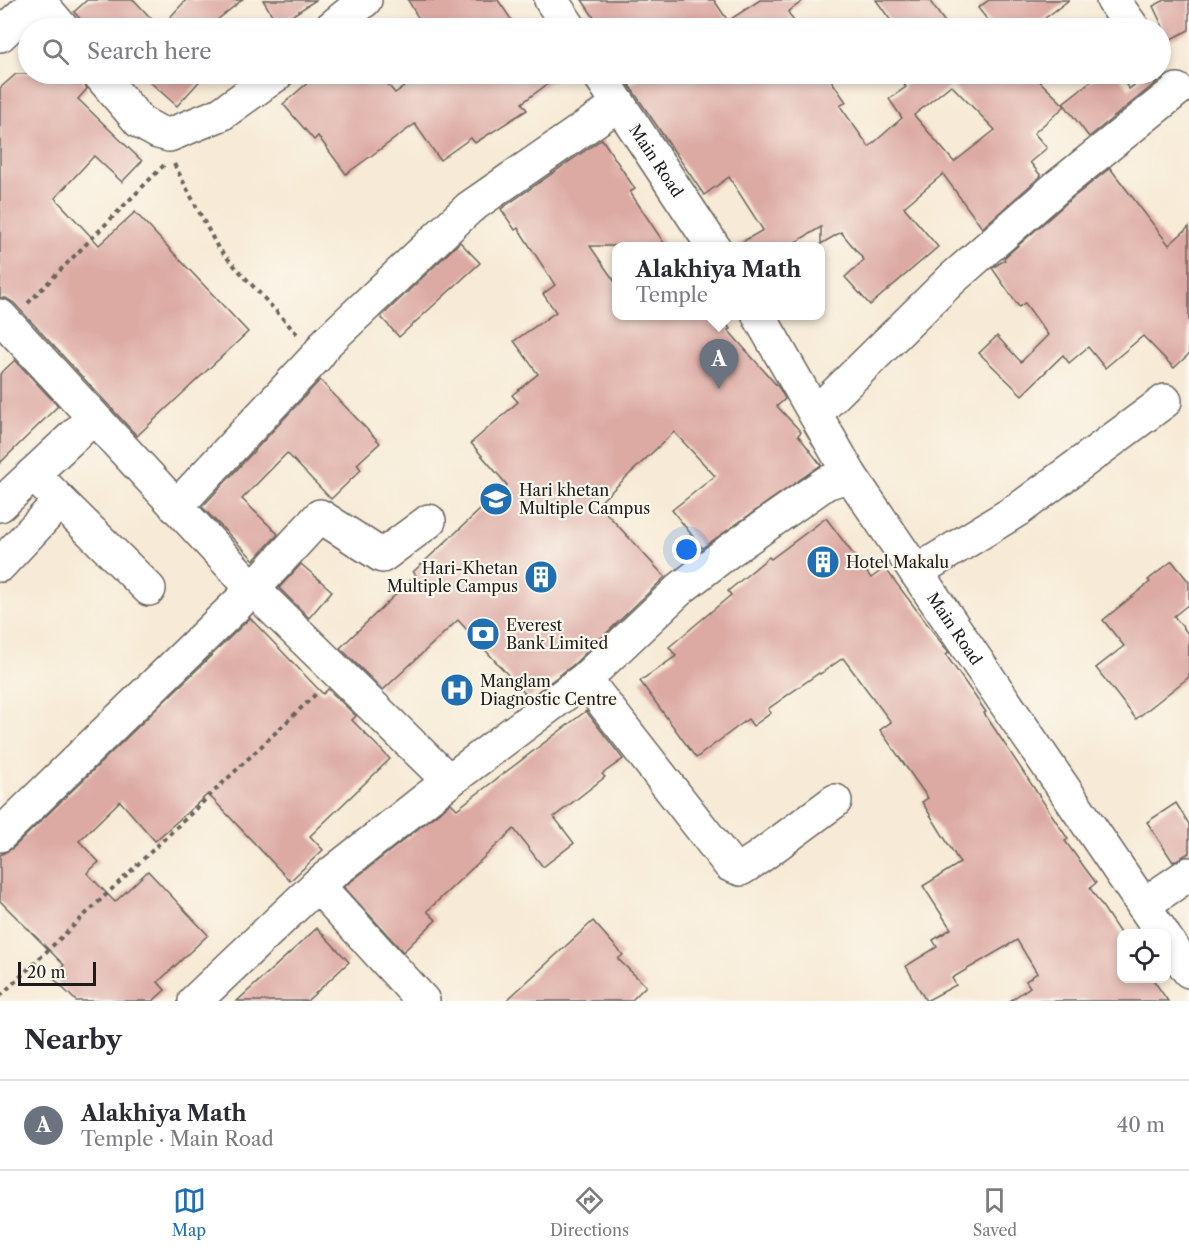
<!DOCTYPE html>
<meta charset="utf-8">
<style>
body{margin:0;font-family:"Libre Caslon Text",serif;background:#f7f7f7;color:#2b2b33}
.controls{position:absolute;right:18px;bottom:18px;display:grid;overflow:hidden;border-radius:12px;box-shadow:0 3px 9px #0003}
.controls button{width:54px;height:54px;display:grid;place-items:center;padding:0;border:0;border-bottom:2px solid #e1e1e2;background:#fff;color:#2b2b33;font:30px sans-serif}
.scale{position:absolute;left:18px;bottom:15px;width:78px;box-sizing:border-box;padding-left:6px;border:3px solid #1c1c1c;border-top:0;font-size:16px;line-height:21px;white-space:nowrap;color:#1c1c1c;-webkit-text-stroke:4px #fbf7ec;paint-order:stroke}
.you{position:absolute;left:687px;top:550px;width:21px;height:21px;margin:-15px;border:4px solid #fff;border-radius:50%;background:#1a73e8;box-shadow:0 0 0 9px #1a73e833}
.badge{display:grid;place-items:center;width:39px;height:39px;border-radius:50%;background:#1f6fb2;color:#fff;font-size:20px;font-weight:700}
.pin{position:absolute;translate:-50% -50px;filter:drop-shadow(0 2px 3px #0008)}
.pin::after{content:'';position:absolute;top:32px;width:21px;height:18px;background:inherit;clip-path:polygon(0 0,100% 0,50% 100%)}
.popup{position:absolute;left:612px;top:242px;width:213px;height:78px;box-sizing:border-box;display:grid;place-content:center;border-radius:12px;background:#fff;filter:drop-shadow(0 2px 4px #0005);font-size:20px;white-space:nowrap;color:#7c7c81}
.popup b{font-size:22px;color:#2b2b33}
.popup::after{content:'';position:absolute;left:50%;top:100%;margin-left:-12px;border:12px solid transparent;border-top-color:#fff}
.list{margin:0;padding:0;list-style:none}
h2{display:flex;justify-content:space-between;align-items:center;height:78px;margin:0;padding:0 24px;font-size:26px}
h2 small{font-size:20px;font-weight:400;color:#7c7c81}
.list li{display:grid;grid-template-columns:39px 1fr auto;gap:18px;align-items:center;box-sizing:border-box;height:90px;padding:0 24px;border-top:2px solid #e1e1e2}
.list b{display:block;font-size:22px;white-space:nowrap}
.list p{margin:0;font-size:20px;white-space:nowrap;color:#7c7c81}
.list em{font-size:20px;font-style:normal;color:#7c7c81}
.icon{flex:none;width:33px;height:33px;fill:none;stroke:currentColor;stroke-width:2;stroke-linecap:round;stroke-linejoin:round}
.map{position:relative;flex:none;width:1189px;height:1001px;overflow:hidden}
.search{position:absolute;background:#fff;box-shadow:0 3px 9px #0003;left:18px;right:18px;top:18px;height:66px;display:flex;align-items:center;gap:15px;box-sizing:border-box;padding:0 21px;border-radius:33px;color:#7c7c81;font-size:22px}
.sheet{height:168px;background:#fff}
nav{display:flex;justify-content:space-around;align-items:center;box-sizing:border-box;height:84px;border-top:2px solid #e1e1e2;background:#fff;font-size:16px;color:#7c7c81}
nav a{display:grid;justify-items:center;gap:3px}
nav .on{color:#1f6fb2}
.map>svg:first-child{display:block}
.building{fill:#dca9a3;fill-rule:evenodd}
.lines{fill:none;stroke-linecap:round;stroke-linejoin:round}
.minor-casing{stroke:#69645d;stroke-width:36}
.major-casing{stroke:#69645d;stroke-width:36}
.path{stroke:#69645d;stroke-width:4;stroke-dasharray:4.5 4.5;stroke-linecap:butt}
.minor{stroke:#fff;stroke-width:33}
.major{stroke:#fff;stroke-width:33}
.labels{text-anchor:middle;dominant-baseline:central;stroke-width:4.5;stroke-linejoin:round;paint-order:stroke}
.street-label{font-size:16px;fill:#1c1c1c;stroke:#fbf7ec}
.poi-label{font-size:16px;fill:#1c1c1c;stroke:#fbf7ec;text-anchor:start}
</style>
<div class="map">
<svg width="1189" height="1001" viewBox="0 0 1189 1001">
<rect width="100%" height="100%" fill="#fbf7ec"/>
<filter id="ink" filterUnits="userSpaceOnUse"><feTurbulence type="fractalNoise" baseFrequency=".0167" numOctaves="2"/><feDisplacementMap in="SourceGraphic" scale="12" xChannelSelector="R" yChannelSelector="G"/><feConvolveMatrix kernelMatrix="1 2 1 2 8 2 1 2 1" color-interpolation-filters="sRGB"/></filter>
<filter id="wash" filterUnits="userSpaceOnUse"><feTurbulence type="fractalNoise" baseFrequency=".008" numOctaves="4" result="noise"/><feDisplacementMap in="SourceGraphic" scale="24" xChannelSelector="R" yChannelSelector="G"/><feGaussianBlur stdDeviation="1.35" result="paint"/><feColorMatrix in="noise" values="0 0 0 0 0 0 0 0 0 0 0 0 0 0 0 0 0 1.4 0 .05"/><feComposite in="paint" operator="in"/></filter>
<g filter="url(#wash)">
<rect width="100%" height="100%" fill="#f7ead6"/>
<g id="blocks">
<g class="building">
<path d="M87,0H134L160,28L186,0H242L207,28H89L74,12Z"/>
<path d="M263,0H316L278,25Z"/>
<path d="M408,0H498L517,28H424Z"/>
<path d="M582,0H714L728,21L760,0H804L788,12L798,28H601Z"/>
<path d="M876,0H929L949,28H896Z"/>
<path d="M989,0H1069L1032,28H994L978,8Z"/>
<path d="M1165,0H1189V30L1169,40L1153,6Z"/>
<path d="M16,74H81V78L87,89L78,99L142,161L122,182L94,156L55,198L99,245L135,212L248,332L137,436L14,303L6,298H0V88Z"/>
<path d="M141,74H206L177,106Z"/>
<path d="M318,74H379L395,93L423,74H561L522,103L527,110L475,143L471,138L440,160L415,124L346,174L318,136L314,140L283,104Z"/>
<path d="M646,74H827L846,102L840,106L869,147L902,118L889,99L906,87L904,85L919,74H1032L1065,106L1034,133L1047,148L1030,162L1041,176L982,228L943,174L904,207L938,247L870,305L845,277L864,260L841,232L821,244V227L789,246H735L763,230L729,177L704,195L629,85ZM951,85L995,130L954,162L914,115Z"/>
<path d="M1100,74H1118L1129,89L1148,74H1150L1157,82L1089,137L1063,103Z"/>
<path d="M602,139L635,189L630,192L666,246H590L617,285V315H721L730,329L728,330L779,388L785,399L777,406L801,432L798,435L821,465L702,548L672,510L715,476L674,432L598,504L665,577L573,665L529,698L458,620L383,690L340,648L416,575L413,572L507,485L471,443L518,402L512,395L538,374L514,341L556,312L543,294L555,285L518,228L515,230L501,209Z"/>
<path d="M1110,168L1169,245L1189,227V354L1174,368L1143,336L1105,368L1088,347L1069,363L1063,355L1022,395L979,353L997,336L1021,362L1048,335L1025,303L1019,307L992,268L1005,260L1004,258L1070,200Z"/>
<path d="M460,242L480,263L399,337L381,317Z"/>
<path d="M15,360L58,406L0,463V374Z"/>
<path d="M320,380L380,443L357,464L361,470L331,499L287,453L242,499L278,534L254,560L202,507Z"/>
<path d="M826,518L871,578L885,568L949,653L946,655L986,712L984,713L1068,839L1065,841L1096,883L1090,888L1122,936V978H1152L1168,1001H1010L1030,987L1026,981L1037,973L1017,940L952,978L956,985L926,1001L906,966L937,947L933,940L951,929L923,886L960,863L922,802L928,798L880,730L891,722L843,658L820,674L819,673L768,709L771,713L753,726L748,719L696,758L640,681L676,656L669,647L731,595L728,591L769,557L771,559Z"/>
<path d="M1172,561L1189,582V604L1174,616L1189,635V677L1136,719L1096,668L1124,646L1103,620L1150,582L1148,580Z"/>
<path d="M301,564L332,591L309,618L279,588Z"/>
<path d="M250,618L323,694L328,689L356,716L352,720L390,759L310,836L323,850L290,881L208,794L155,841L120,801L79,841L99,862L87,873L115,902L148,871L208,935L158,982L165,990L153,1001H76L52,977L64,965L0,901V855L13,848Z"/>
<path d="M586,711L623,759L602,774L605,777L554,817L574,843L543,867L514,829L427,911L436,920L403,952L344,887L451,803L457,809Z"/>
<path d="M1176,803L1189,824V853L1173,862L1147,822Z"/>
<path d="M593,921L623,955L618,959L646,986L631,1001H506Z"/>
<path d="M317,928L349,962L307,1001H237Z"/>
</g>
</g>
</g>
<g filter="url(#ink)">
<use href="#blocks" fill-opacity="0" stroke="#69645d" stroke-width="1.5"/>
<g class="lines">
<g class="minor-casing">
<g id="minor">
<path d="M38,0L62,28"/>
<path d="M1113,0L1133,28"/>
<path d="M331,28L365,0"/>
<path d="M0,35L38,0"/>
<path d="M99,74L140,122L158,132L169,135L221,114L277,74"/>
<path d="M0,316L253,589L449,781"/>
<path d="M816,413L952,279L1058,186L1177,90"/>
<path d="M33,474L149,589"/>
<path d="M0,505L93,418"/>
<path d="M176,507L317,356L327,342L469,208L619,104"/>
<path d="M0,565L60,501"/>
<path d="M916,572L1019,509L1165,401"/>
<path d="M585,679L730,865L741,869L758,858L835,801"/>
<path d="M0,835L253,589L320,516L382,556L429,521"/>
<path d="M317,885L423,1001"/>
<path d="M1143,905L1189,874"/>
<path d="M195,1001L317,885L449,781L585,679L681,588L729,551L826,483L850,475"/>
</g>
</g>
<g class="major-casing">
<g id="major">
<path d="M551,0L570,28"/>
<path id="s1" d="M599,74L713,246"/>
<path id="s2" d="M759,316L850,475L1163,934"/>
<path d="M1166,939L1189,971"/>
</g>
</g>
<g class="path">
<path d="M174,164L218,248L297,334"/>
<path d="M28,303L166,163"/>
<path d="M0,996L318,692"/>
</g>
<use href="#minor" class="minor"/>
<use href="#major" class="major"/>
</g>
</g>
<defs>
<g id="school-disc" transform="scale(1.725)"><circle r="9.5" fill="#1f6fb2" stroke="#fbf7ec"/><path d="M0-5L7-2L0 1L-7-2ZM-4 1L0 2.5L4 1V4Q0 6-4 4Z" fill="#fff"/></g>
<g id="building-disc" transform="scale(1.725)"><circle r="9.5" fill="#1f6fb2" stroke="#fbf7ec"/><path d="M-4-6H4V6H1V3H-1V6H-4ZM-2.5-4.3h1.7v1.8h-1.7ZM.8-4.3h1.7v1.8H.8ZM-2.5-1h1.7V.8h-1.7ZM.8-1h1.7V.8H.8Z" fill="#fff"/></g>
<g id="bank-disc" transform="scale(1.725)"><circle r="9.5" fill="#1f6fb2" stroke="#fbf7ec"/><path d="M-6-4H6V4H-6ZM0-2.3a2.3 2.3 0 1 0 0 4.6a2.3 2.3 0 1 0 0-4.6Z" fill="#fff"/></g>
<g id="hospital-disc" transform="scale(1.725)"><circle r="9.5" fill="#1f6fb2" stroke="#fbf7ec"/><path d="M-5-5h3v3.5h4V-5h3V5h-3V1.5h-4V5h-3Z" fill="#fff"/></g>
</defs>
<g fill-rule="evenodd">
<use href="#school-disc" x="496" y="499"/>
<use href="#building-disc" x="823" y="562"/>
<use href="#building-disc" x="541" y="577"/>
<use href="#bank-disc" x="483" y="634"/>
<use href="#hospital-disc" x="457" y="690"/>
</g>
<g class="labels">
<g class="street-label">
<text stroke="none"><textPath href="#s1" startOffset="104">Main Road</textPath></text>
<text stroke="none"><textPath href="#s2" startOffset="369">Main Road</textPath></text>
</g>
<g class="poi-label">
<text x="519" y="490">Hari khetan<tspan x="519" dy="18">Multiple Campus</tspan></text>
<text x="846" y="562">Hotel Makalu</text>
<text x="518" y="568" text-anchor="end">Hari-Khetan<tspan x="518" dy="18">Multiple Campus</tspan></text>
<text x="506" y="625">Everest<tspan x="506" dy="18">Bank Limited</tspan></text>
<text x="480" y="681">Manglam<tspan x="480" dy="18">Diagnostic Centre</tspan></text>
</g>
</g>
</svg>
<div class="controls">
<button><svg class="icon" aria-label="locate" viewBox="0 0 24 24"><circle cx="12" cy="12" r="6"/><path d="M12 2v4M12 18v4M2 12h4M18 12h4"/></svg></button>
</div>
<div class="scale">20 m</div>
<div class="you"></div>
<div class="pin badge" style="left:719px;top:389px;background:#6b7280">A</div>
<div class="popup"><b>Alakhiya Math</b>Temple</div>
<div class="search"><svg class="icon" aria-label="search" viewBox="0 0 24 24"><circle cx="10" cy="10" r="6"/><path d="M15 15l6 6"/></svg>Search here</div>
</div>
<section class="sheet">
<h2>Nearby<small></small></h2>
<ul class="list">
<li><span class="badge" style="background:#6b7280">A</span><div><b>Alakhiya Math</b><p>Temple · Main Road</p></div><em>40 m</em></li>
</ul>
</section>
<nav>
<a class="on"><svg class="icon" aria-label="map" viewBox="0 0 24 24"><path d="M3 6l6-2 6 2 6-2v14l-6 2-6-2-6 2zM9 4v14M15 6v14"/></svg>Map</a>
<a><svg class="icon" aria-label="directions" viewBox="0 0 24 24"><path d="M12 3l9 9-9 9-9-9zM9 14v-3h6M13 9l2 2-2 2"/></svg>Directions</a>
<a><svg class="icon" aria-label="saved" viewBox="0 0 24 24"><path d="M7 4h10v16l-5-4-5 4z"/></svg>Saved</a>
</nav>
